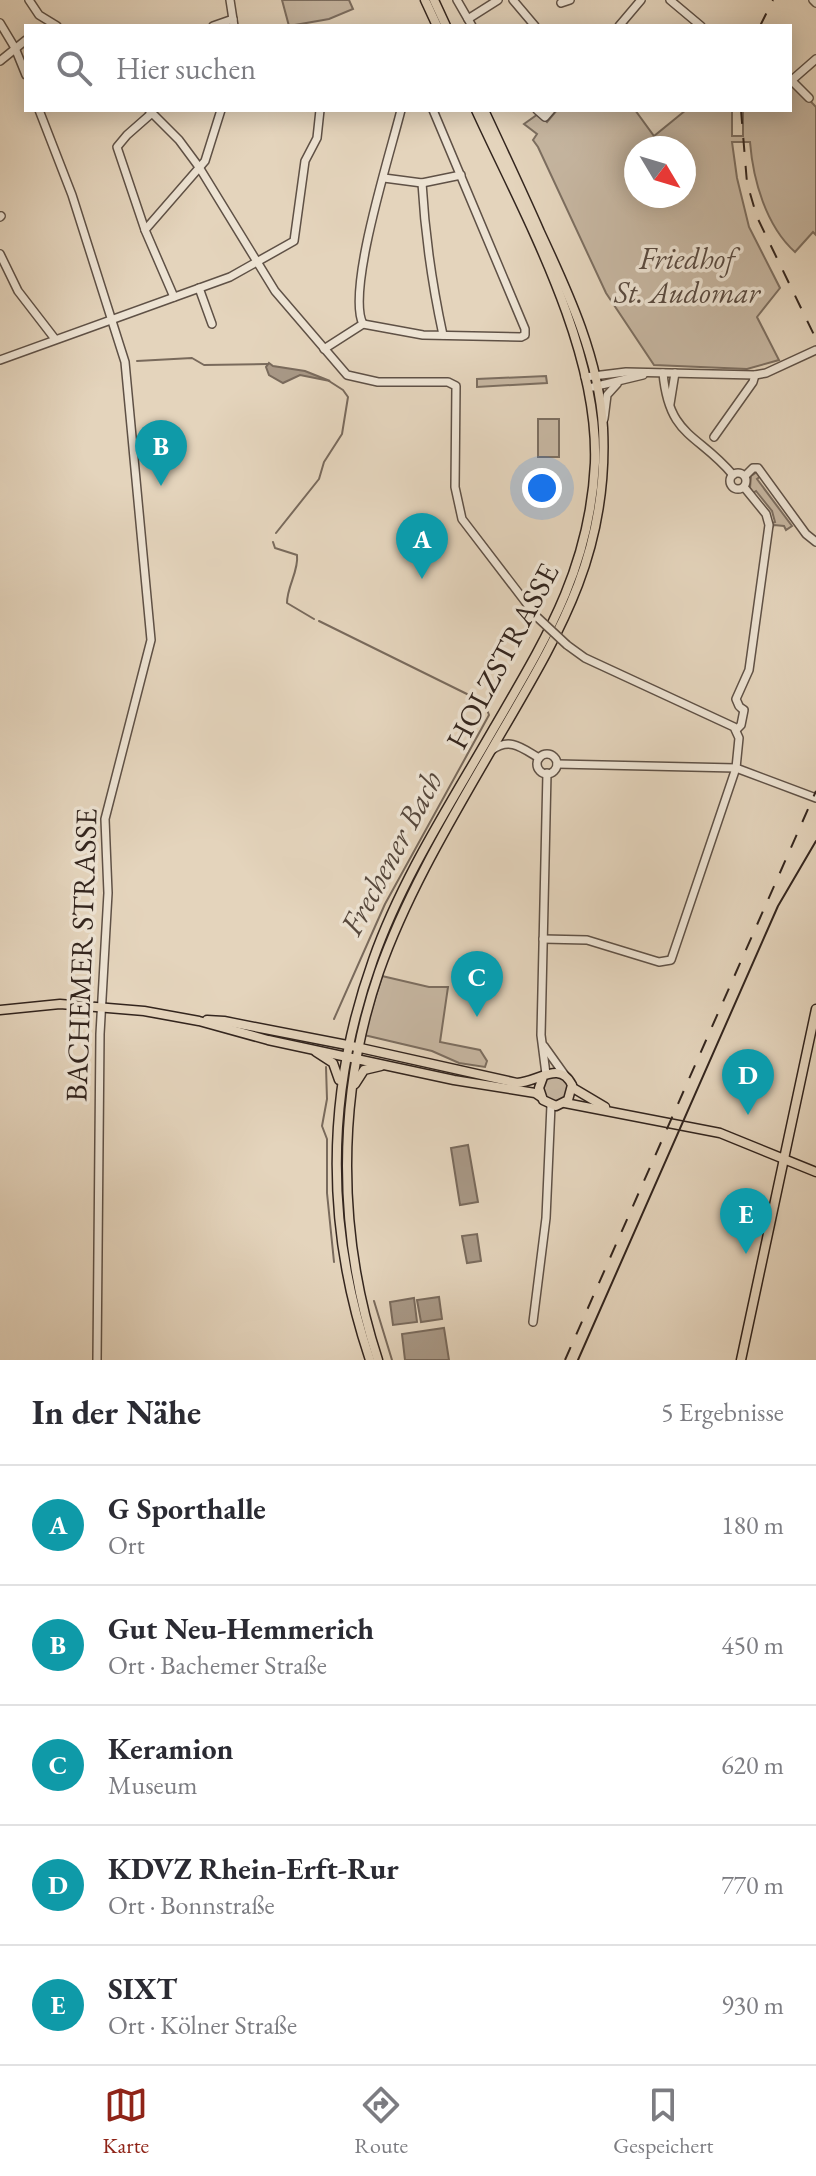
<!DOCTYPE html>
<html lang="de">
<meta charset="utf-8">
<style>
body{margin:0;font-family:"EB Garamond",serif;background:#f2f2f3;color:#2b2b33}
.compass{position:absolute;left:624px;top:136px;width:72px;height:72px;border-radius:50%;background:#fff;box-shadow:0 4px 20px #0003;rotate:128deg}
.you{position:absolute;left:542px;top:488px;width:28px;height:28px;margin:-20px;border:6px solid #fff;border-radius:50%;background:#1a73e8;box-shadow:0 0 0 12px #1a73e833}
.badge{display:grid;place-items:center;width:52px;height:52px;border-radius:50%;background:#8f2418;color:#fff;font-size:26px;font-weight:700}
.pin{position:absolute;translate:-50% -66px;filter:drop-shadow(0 2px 4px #0008)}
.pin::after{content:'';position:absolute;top:42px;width:28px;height:24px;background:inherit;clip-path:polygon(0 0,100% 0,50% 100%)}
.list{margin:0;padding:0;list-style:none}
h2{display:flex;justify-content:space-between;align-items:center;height:104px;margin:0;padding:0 32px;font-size:34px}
h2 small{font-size:26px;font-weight:400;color:#7c7c81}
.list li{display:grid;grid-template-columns:52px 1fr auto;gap:24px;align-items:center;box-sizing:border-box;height:120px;padding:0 32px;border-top:2px solid #e1e1e2}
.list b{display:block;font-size:30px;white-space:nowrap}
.list p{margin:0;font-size:26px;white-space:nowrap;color:#7c7c81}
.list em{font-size:26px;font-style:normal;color:#7c7c81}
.icon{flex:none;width:44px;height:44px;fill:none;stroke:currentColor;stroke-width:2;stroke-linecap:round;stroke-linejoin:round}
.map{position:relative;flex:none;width:816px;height:1360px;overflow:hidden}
.search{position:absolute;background:#fff;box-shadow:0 4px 20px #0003;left:24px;right:24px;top:24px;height:88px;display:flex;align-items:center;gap:20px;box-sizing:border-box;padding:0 28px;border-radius:0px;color:#7c7c81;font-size:30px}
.sheet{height:704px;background:#fff}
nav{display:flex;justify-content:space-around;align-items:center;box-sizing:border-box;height:112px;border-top:2px solid #e1e1e2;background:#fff;font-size:22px;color:#7c7c81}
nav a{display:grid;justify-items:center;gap:4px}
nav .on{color:#8f2418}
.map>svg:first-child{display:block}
.green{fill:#c6b6a1;stroke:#7c6e60;stroke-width:2;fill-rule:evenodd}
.water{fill:#a89886;stroke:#796a5c;stroke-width:2}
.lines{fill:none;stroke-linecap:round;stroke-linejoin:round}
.stream{stroke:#796a5c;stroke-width:2}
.minor-casing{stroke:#5f5146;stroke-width:10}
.major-casing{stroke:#33251e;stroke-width:11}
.minor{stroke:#ede3d3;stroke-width:7}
.major{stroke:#e4d4bc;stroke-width:8}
.tram{stroke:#33251e;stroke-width:2}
.rail{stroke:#33251e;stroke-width:2;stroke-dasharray:14 14;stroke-linecap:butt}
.minor-bridge-casing{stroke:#5f5146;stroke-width:10;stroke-linecap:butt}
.minor-bridge{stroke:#ede3d3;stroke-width:7}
.labels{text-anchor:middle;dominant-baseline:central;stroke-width:7;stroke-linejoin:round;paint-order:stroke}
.park-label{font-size:30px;font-style:italic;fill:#58493f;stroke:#ede3d3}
.street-label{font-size:30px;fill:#33251e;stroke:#ede3d3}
.water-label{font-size:32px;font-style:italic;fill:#56483d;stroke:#ede3d3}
</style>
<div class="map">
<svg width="816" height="1360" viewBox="0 0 816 1360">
<rect width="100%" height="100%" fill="#e4d4bc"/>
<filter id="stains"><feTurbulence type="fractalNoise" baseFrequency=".0025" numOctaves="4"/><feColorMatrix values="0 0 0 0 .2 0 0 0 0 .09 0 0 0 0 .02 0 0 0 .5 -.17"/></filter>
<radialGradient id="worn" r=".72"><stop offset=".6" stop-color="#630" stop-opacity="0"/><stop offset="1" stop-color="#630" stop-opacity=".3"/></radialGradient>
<g class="green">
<path d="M282,0H349L353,9L329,19L289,26Z"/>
<path d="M790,80L816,107V235L813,232L795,252C766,226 753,180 750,142H732L737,178L749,227L780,288L757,317L779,360L747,369L654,365L606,293L538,147L533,140L537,134L524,124L538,114L547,122L557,110H635L654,136L686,110H732V136H743V110H790ZM636,148H684V196H636Z"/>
<path d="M546,376L547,383L477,387V379Z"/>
<rect x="538" y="419" width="21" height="38"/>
<path d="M757,472L761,476L757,479L792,526L786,530L784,526L774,525L772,528V523L775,522L772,511L756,491L753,493L750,488L751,476Z"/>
<path d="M382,976L429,987H448L440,1042L480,1050L487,1061L485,1067L459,1063L432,1051L364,1035Z"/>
<circle cx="555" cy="1088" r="13"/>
</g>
<g class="water">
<path d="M269,363L273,366L305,371L330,381L300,375L283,383L269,375L266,367Z"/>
<path d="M468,1145L478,1202L460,1205L451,1148Z"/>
<path d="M477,1234L481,1261L467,1263L462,1236Z"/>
<path d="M439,1297L442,1319L421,1322L417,1300Z"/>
<path d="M414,1298L417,1322L393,1325L390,1302Z"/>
<path d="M444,1328L449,1360H405L402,1334Z"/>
</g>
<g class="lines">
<g class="stream">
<path d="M137,361L192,358L204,365L268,364"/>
<path d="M276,533L319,479L324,462L342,434L348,397L343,390L329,381"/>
<path d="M273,542L275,548L297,555C299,571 287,586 287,603L314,619"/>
<path d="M319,621L475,698L485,704L489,715L385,904L334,1019"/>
<path d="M326,1067L327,1099L322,1126L327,1139V1193L334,1262"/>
<path d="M374,1301L392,1360"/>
</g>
<g class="minor-casing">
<g id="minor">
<path d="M29,0L39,15L57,26"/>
<path d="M230,0L234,26"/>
<path d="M457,0L472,26"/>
<path d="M513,0L535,26"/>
<path d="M670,0L701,26"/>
<path d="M813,0L816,3"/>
<path d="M561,3L570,0"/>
<path d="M468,19L498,0"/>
<path d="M0,23L15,48L26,75"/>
<path d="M213,26L233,19"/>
<path d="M619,26L641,0"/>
<path d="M0,61L26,40"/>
<path d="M791,80L809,98"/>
<path d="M792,80L816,59"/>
<path d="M39,110L72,195L125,362L151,640L105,819L108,893L100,1034L97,1360"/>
<path d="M149,110L179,140L199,167L275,291L347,375L378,382H448L456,386L455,487L462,519L537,617"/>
<path d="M537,110L545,117L551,110"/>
<path d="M384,178L422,183L461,175"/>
<path d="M422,183C425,235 432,284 443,335"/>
<path d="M0,217L1,216"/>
<path d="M145,230L117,147L127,135L152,113"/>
<path d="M0,254L18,291L55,339"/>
<path d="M199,288L212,324"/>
<path d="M174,297L145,230L205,161L221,110"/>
<path d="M363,324C346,291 391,151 401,110"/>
<path d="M324,349L363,324L423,335L521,337L525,335V329L433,110"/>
<path d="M0,360L230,277L294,241L305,161L317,138L320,110"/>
<path d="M663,373C669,438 698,433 733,475"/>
<path d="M585,377L626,372L755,375L766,373L816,350"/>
<path d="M593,387L643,375"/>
<path d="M670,404L675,373"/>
<path d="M604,419L607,395L617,384"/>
<path d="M714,437L753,382L755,375"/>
<circle cx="738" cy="481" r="8"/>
<path d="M745,476L753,468H758L806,534L816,542"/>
<path d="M739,706L736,699L749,670L769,525L766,514L744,487"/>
<path d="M737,729L741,725L744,710L741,708"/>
<path d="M492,750C510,737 522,748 539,758"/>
<circle cx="547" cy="764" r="10"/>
<path d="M557,764L736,768L816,798"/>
<path d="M543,939L587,940L659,962L671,960L736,768L739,738L734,727L585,658L567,645"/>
<path d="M544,1046L564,1074"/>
<path d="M546,1074L541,1035L547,773"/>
<path d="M533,1322L546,1218L551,1105"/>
</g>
</g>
<g class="major-casing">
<g id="major">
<path d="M425,0L437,26"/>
<path d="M434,0L446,26"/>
<path d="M0,1010L60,1004L144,1011L199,1021L268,1040L454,1080L535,1093L541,1097"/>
<path d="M207,1020L224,1021L347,1045L517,1083C538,1082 560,1060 572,1085L568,1100L556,1106L543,1100L539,1088L543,1077"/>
<path d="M316,1052L333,1063L339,1080"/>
<path d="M355,1084L364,1070L381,1066"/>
<path d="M573,1088L605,1107"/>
<path d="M565,1103L720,1133L816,1172"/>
<path d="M370,1360C325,1227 326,1092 373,960C402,878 451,803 494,728C545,640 590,569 595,463C599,346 523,213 476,110"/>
<path d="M378,1360C337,1235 336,1097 379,972C408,890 454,815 497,740C558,635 609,555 603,428C599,359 569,294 540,232C522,191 503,151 484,110"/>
<path d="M741,1360L816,1009"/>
</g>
</g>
<use href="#minor" class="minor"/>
<use href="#major" class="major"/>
<path class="tram" d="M578,1360L778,906L816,841"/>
<g class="rail">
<path d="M760,26L773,0"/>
<path d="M741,110L747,183L757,217L816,339"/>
<path d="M565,1360L816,791"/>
</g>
<g class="minor-bridge-casing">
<path id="minor-bridge" d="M537,617L567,645"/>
</g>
<use href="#minor-bridge" class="minor-bridge"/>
</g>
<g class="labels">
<g class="park-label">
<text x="687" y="258">Friedhof<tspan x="687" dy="34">St. Audomar</tspan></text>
</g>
<g class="street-label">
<text transform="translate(502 656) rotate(-62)">HOLZSTRASSE</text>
<text transform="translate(81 955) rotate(-88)">BACHEMER STRASSE</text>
</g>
<g class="water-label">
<text transform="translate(391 853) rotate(-62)">Frechener Bach</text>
</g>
</g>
<rect width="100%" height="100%" filter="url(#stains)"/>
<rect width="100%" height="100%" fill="url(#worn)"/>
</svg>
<svg class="compass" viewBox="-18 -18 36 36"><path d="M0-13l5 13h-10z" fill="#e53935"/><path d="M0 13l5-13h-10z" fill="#7c7c81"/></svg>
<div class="you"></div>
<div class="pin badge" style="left:422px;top:579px;background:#0f9aa8">A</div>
<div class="pin badge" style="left:161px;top:486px;background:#0f9aa8">B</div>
<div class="pin badge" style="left:477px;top:1017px;background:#0f9aa8">C</div>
<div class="pin badge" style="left:748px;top:1115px;background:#0f9aa8">D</div>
<div class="pin badge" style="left:746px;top:1254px;background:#0f9aa8">E</div>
<div class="search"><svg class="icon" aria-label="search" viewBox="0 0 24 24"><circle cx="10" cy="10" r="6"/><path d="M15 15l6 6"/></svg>Hier suchen</div>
</div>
<section class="sheet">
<h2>In der Nähe<small>5 Ergebnisse</small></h2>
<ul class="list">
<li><span class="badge" style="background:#0f9aa8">A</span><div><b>G Sporthalle</b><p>Ort</p></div><em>180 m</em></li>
<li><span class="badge" style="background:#0f9aa8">B</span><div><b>Gut Neu-Hemmerich</b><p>Ort · Bachemer Straße</p></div><em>450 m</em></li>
<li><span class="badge" style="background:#0f9aa8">C</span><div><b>Keramion</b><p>Museum</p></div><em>620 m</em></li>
<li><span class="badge" style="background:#0f9aa8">D</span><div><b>KDVZ Rhein-Erft-Rur</b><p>Ort · Bonnstraße</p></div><em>770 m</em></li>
<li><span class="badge" style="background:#0f9aa8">E</span><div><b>SIXT</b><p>Ort · Kölner Straße</p></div><em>930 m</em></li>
</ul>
</section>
<nav>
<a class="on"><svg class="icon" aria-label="map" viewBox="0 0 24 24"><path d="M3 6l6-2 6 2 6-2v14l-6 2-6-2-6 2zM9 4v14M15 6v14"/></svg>Karte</a>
<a><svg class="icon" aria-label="directions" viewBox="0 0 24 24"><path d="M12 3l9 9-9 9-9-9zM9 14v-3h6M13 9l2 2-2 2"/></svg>Route</a>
<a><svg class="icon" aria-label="saved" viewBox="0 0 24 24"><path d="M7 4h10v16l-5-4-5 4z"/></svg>Gespeichert</a>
</nav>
